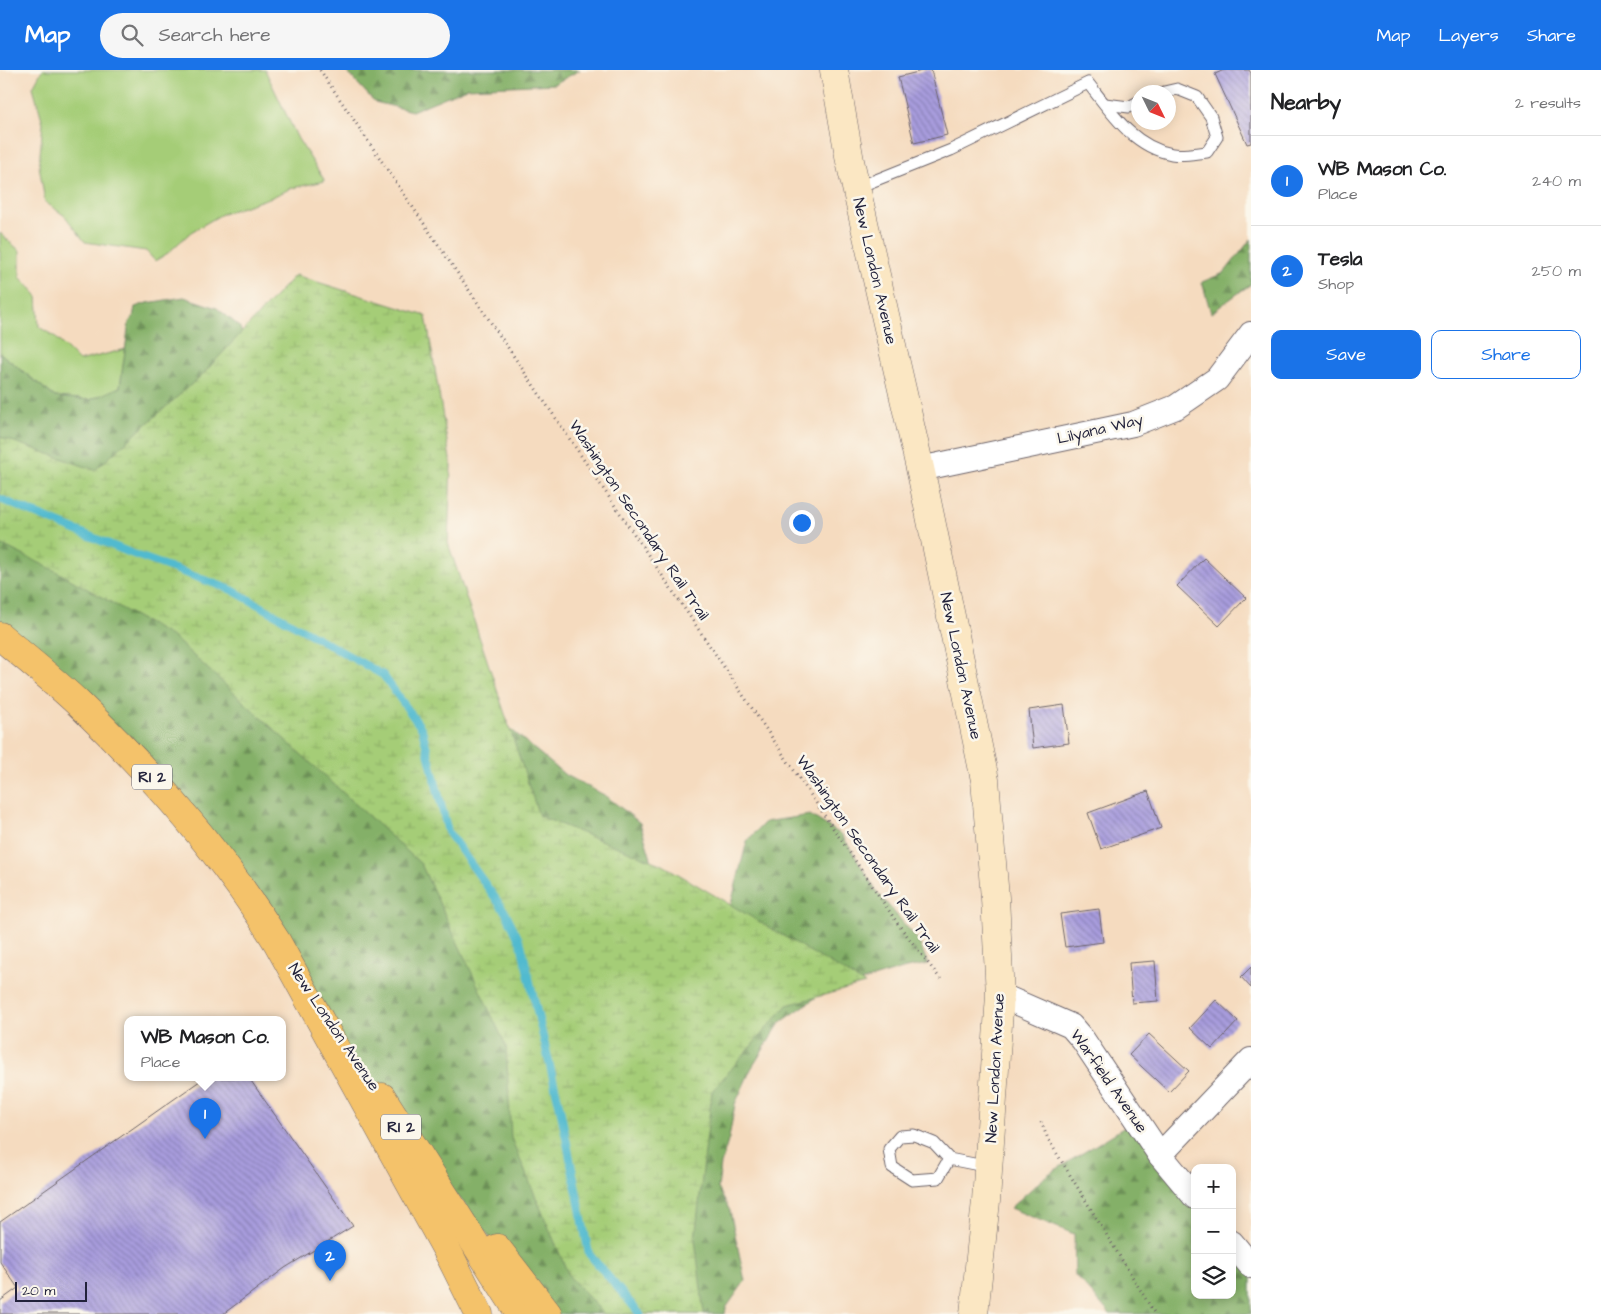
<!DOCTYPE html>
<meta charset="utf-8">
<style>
body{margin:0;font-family:"Architects Daughter",sans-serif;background:#f6f6f6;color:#202124}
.controls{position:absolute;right:15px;bottom:15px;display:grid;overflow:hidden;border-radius:10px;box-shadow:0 2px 12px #0003}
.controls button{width:45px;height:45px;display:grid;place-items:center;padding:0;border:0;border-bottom:1px solid #e0e0e0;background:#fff;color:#202124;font:25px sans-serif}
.compass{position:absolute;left:1131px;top:15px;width:45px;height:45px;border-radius:50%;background:#fff;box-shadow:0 2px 12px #0003;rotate:133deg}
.scale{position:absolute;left:15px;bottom:12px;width:72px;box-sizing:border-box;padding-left:5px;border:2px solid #22223b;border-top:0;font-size:14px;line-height:18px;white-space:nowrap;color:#22223b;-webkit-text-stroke:4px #fbf7ec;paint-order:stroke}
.you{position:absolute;left:801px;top:452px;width:18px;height:18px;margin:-12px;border:4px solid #fff;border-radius:50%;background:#1a73e8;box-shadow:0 0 0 8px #1a73e833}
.badge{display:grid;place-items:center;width:32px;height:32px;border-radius:50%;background:#1a73e8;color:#fff;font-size:16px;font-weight:700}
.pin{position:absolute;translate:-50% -41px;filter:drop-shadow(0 1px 2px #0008)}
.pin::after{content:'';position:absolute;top:26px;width:18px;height:15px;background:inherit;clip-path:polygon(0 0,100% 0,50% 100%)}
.popup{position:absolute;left:124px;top:946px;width:162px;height:65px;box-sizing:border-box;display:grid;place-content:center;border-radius:10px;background:#fff;filter:drop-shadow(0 1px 4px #0005);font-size:16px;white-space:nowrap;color:#757577}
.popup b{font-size:19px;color:#202124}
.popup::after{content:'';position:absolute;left:50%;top:100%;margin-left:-10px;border:10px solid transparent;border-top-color:#fff}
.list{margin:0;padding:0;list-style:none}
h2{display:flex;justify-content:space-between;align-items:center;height:65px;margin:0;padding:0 20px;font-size:21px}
h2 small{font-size:16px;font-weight:400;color:#757577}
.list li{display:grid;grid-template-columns:32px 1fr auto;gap:15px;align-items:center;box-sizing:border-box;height:90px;padding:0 20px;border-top:1px solid #e0e0e0}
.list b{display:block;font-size:19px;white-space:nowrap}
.list p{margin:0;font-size:16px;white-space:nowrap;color:#757577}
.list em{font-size:16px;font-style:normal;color:#757577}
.actions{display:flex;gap:10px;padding:15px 20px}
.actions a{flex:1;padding:11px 0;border:1px solid #1a73e8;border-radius:10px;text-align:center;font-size:18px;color:#1a73e8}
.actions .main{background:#1a73e8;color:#fff}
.icon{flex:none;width:28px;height:28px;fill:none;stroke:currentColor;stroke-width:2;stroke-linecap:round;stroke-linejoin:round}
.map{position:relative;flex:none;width:1251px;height:1244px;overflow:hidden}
header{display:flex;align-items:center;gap:30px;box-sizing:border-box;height:70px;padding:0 25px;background:#1a73e8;color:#fff}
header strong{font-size:24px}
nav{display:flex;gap:28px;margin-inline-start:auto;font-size:18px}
.search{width:350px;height:45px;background:#f6f6f6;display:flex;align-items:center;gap:12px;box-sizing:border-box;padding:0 18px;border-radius:28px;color:#757577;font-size:19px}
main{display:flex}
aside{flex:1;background:#fff}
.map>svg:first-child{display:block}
.grass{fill:#a5cd77;stroke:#647859}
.forest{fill:url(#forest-firs);stroke:#536952}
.wetland{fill:url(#wetland-marsh);stroke:#647859}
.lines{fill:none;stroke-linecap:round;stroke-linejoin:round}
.stream{stroke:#51bacf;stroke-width:8}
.building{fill:url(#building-back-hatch)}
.service-casing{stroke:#6c6369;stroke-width:13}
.minor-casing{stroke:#6c6369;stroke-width:26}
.secondary-casing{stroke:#6c6369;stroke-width:29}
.primary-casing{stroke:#6c6369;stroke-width:29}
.path{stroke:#6c6369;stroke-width:3;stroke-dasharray:1 4;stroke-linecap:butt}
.service{stroke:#fff;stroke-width:11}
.minor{stroke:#fff;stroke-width:24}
.secondary{stroke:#fbe7c3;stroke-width:28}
.primary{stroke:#f4c26a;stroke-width:28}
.labels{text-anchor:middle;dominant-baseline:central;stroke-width:5;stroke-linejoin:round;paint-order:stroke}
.shield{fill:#fbf7ec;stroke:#636270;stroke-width:1}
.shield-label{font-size:15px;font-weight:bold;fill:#22223b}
.street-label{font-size:16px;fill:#22223b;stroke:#fbf7ec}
</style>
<header>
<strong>Map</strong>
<div class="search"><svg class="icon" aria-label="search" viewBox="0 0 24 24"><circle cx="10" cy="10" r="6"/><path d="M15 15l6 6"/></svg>Search here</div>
<nav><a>Map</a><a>Layers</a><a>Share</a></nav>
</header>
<main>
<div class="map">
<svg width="1251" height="1244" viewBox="0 0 1251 1244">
<defs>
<pattern id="forest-firs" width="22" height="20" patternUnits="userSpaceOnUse" patternTransform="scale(1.25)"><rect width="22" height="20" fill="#84b068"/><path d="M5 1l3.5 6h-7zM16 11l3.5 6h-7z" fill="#6c8f57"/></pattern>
<pattern id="wetland-marsh" width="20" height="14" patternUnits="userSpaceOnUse" patternTransform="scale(1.25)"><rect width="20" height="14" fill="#a5cd77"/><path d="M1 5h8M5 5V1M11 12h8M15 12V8" fill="none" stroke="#8eb068"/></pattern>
<pattern id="building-back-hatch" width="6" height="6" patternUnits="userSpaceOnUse" patternTransform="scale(1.25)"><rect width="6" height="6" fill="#a89cdd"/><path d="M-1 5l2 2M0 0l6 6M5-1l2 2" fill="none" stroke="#887fb4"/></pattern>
</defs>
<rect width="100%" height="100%" fill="#fbf7ec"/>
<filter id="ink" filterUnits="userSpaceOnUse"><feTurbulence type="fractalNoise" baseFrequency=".02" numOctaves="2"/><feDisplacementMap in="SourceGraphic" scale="10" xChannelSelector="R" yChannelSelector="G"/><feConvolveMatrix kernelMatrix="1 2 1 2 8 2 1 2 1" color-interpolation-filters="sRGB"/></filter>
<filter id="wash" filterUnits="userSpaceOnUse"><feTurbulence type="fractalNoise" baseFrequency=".0096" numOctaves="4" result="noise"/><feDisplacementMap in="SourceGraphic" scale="20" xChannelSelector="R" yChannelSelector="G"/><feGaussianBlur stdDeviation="1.12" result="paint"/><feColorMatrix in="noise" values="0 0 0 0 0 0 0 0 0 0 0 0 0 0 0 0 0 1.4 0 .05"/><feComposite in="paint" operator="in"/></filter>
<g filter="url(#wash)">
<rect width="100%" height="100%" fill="#f5dbbf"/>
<g class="grass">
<path d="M42,0H265L298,69L325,111L292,118L272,127L222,144L191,162L168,183L155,191L146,181L85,172L65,146L45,132L39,95L43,53L33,17Z"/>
<path d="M0,163L20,181V207L37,225L39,257L54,266L79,291L126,279L120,317L90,330L55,327L0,283Z"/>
</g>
<g class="forest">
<path d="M345,0H580L554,14L467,18L412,41L375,32Z"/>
<path d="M1251,169V214L1211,243L1202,212L1224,203Z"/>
<path d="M184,227L217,238L239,256L254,290L463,619L564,704L606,726L640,753L653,795L730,838L747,771L765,752L810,745L842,765L877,822L918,870L928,894L906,898L863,911L828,919L780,953L751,999L735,1034L729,1068L721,1094L718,1118L730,1141L745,1211L726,1238L725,1244H548L462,1131L418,1085L171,730L0,569V283L55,327L90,330L120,317L129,252L133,247L135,237L147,233Z"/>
<path d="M1141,1047L1195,1119V1225H1232V1168L1251,1193V1244H1110L1075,1205L1074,1164L1010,1138L1047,1105Z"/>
</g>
<path class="wetland" d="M295,205L426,246L451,395L448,473L539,746L663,795L865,914L787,935L712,1021L695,1169L704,1244H604L569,1206L511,1068L506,976L421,794L174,568L52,499L0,474V367L95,400L203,304Z"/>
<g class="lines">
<path class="stream" d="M0,429L133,484L232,520L383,605L422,659L448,762L506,843L521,874L560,1038L589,1184L640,1244"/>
</g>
<g id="blocks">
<g class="building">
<path d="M926,0H931L947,65L914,73L898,7Z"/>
<path d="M1224,0H1249L1251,3V73L1247,74L1215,4Z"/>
<path d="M1204,488L1246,528L1219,556L1177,516Z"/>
<path d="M1064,635L1069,673L1033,678L1029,640Z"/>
<path d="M1148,721L1161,758L1101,779L1088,743Z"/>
<path d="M1099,839L1103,872L1065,877L1060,844Z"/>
<path d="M1155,891L1158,931L1132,933L1129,893Z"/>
<path d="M1251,897V918L1241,907Z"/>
<path d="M1216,930L1238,951L1212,979L1190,958Z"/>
<path d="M1149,964L1189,1001L1169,1022L1129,985Z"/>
<path d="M204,1008H249L353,1156L285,1198L223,1244H0V1231L18,1218L0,1192V1152Z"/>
</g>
</g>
</g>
<g filter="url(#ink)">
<use href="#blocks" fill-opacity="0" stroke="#6c6369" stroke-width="1"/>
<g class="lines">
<g class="service-casing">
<g id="service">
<path d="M1105,34L1129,37L1138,32"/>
<path d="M856,118L951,80L1088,13C1111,42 1133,77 1172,84C1183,86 1196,83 1207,82L1217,67L1211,47L1197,27L1177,19L1164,22"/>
<path d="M949,1089L938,1108L912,1110L892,1097L889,1079L900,1066L914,1065L934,1073L949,1089L989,1097"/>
</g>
</g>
<g class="minor-casing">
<g id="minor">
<path d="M920,399L1133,354L1176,337L1217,309L1251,264"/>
<path d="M1000,925L1071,956L1083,970L1160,1085L1195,1127"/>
<path d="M1160,1085L1251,990"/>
<path d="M1232,1173L1251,1196"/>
</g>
</g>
<g class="secondary-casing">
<path id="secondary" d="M834,0L850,91L922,407L985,710L995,828L1000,925L986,1131L974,1244"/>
</g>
<g class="primary-casing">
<g id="primary">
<path d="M0,566C27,589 55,611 81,636C155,707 223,785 277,872L450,1186L479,1244"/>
<path d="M382,1027L520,1244"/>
<path d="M497,1178L548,1244"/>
</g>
</g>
<g class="path">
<path d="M320,0L898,854L942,911"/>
<path d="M1041,1052L1048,1069L1155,1244"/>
</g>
<use href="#service" class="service"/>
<use href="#minor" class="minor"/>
<use href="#secondary" class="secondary"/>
<use href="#primary" class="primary"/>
</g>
</g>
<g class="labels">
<g class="shield">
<rect x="132" y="694.5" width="40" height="25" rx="4"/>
<rect x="381" y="1044.5" width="40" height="25" rx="4"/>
</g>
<g class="shield-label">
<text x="152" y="707">RI 2</text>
<text x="401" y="1057">RI 2</text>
</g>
<g class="street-label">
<text transform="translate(875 201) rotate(77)">New London Avenue</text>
<text transform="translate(1100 359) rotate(-13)">Lilyana Way</text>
<text transform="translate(639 450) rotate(56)">Washington Secondary Rail Trail</text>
<text transform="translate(961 596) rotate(78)">New London Avenue</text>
<text transform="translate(868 784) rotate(55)">Washington Secondary Rail Trail</text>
<text transform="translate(334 957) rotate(56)">New London Avenue</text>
<text transform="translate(995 998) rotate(-87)">New London Avenue</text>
<text transform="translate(1109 1011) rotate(55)">Warfield Avenue</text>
</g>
</g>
</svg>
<div class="controls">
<button>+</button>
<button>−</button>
<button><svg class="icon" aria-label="layers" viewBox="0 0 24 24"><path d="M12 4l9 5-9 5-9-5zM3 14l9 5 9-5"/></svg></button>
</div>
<svg class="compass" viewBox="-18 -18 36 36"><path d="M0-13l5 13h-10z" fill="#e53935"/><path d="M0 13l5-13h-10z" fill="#757577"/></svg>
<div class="scale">20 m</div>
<div class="you"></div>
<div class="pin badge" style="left:205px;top:1069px">1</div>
<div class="popup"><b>WB Mason Co.</b>Place</div>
<div class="pin badge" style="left:330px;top:1211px">2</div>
</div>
<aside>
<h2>Nearby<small>2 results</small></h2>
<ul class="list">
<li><span class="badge">1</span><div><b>WB Mason Co.</b><p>Place</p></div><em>240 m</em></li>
<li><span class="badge">2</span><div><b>Tesla</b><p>Shop</p></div><em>250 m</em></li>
</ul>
<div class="actions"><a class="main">Save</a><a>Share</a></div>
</aside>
</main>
